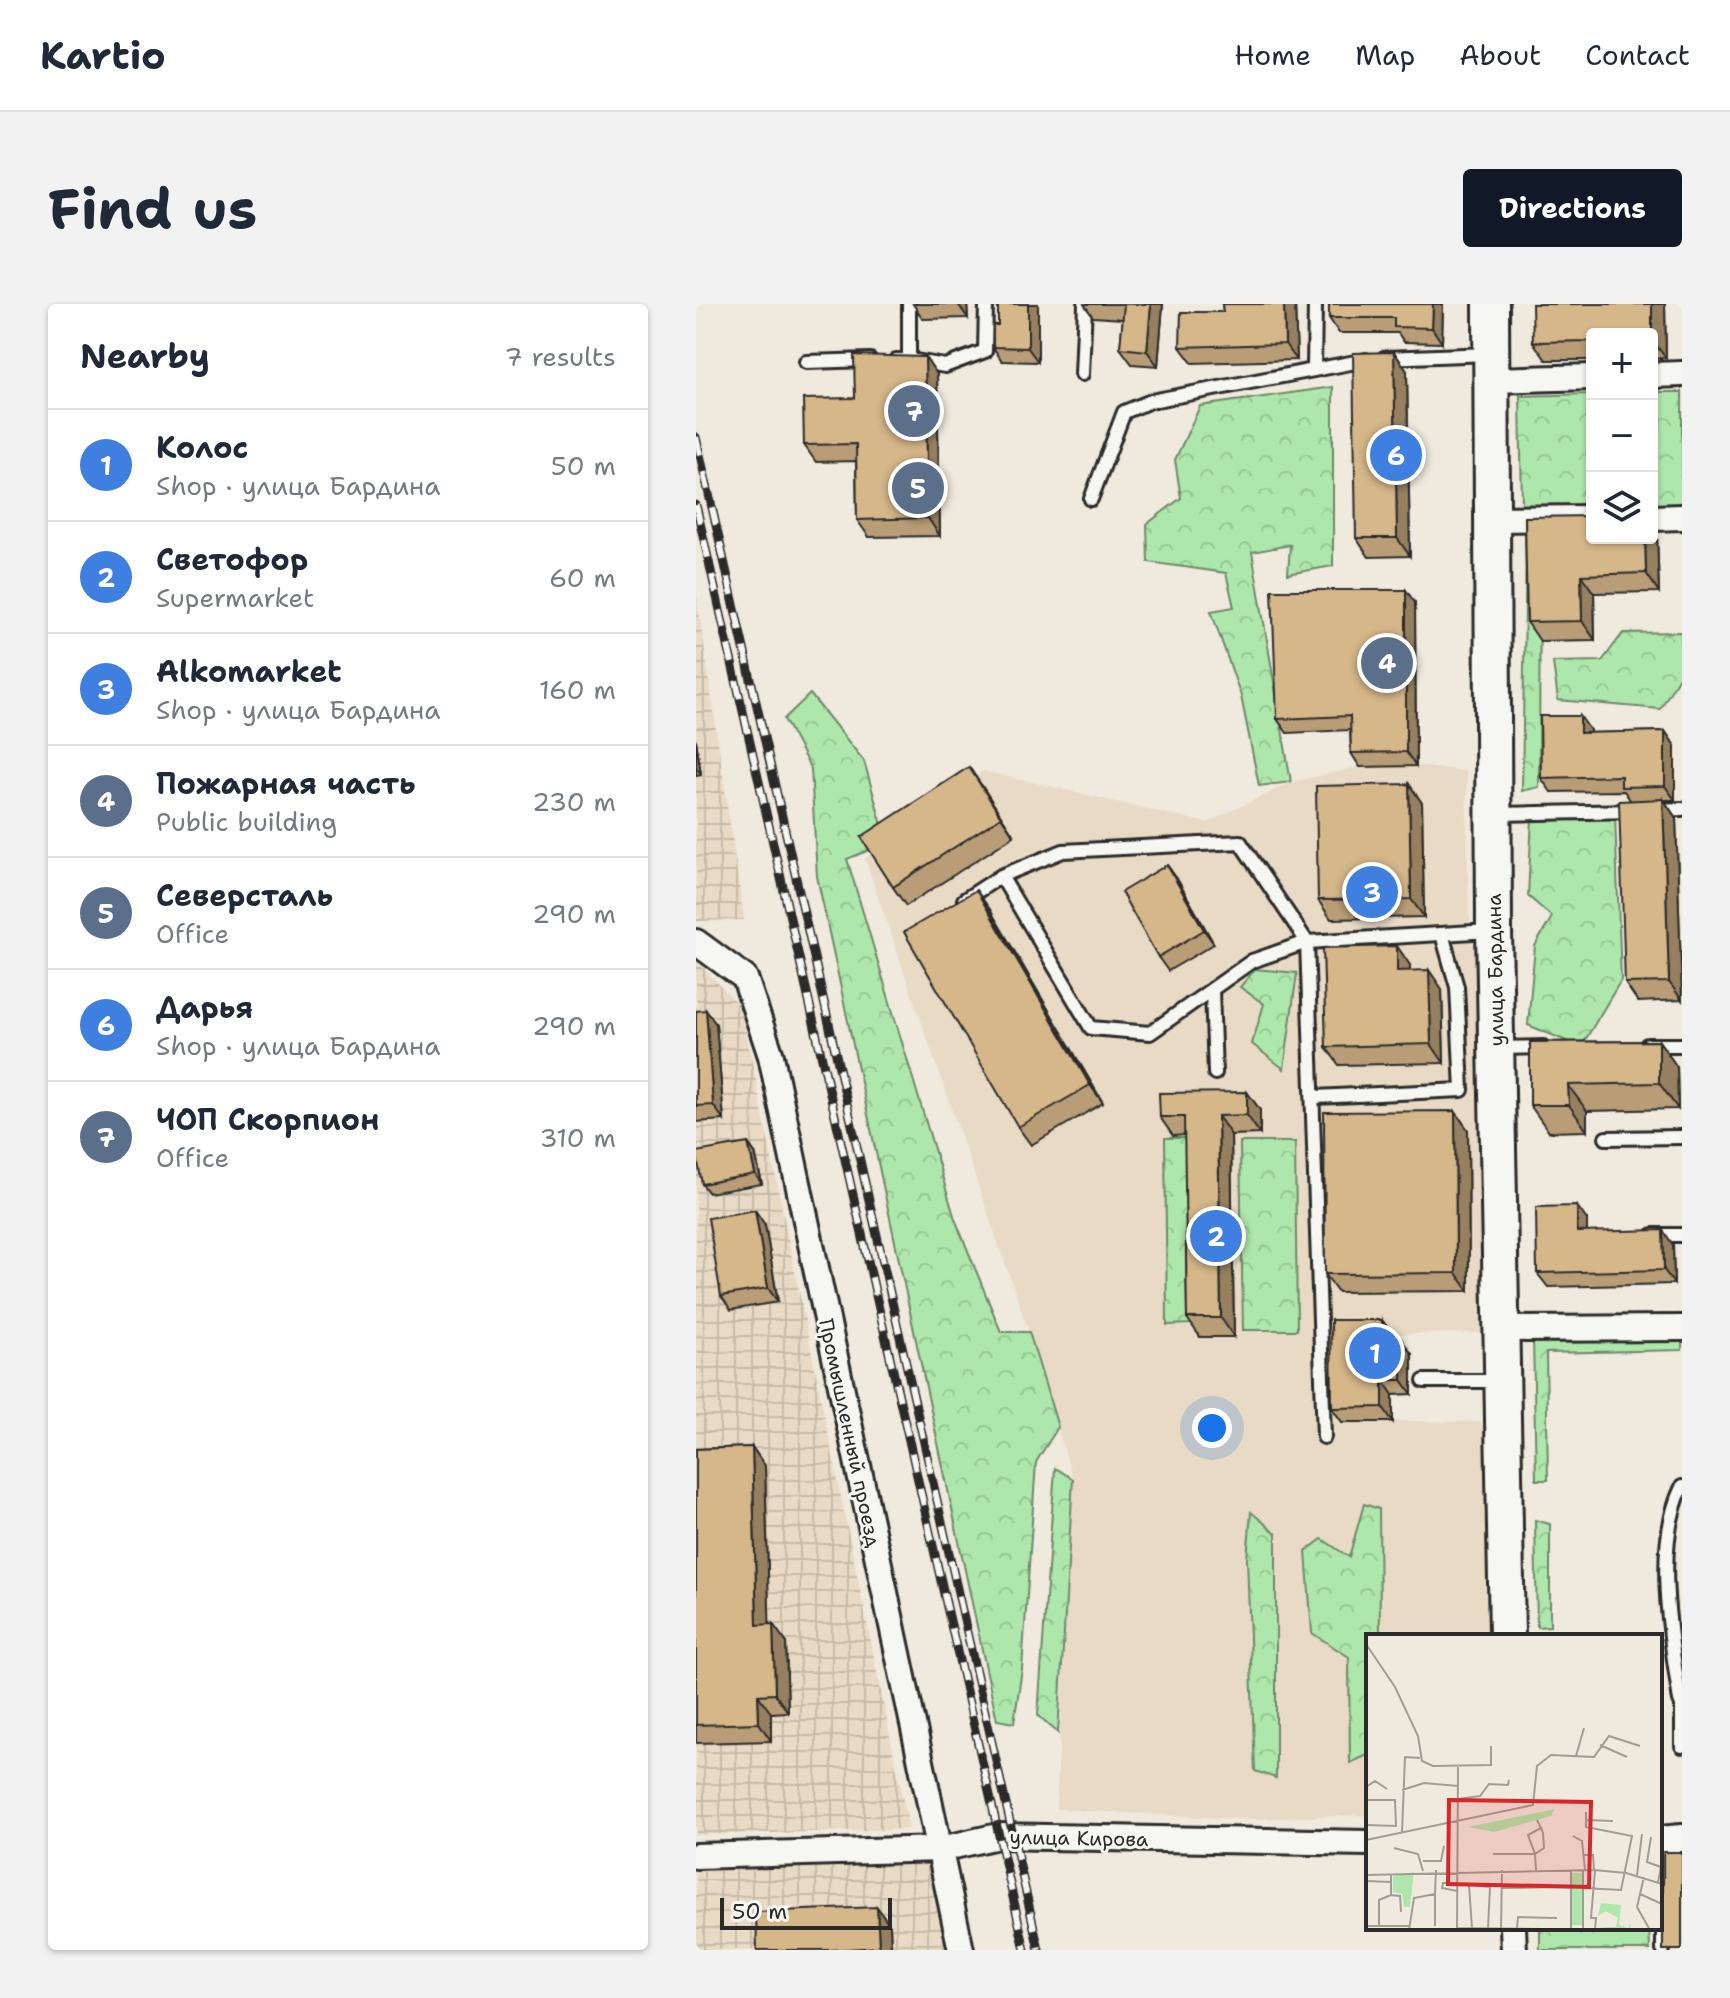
<!DOCTYPE html>
<meta charset="utf-8">
<style>
body{margin:0;font-family:"Shantell Sans",sans-serif;background:#f2f2f3;color:#1f2937}
.controls{position:absolute;right:24px;top:24px;display:grid;overflow:hidden;border-radius:8px;box-shadow:0 2px 6px #0004}
.controls button{width:72px;height:72px;display:grid;place-items:center;padding:0;border:0;border-bottom:2px solid #e0e1e3;background:#fff;color:#1f2937;font:40px sans-serif}
.scale{position:absolute;left:24px;bottom:20px;width:172px;box-sizing:border-box;padding-left:8px;border:4px solid #2b2b2b;border-top:0;font-size:22px;line-height:28px;white-space:nowrap;color:#2b2b2b;-webkit-text-stroke:6px #f6f6f2;paint-order:stroke}
.you{position:absolute;left:516px;top:1124px;width:28px;height:28px;margin:-20px;border:6px solid #fff;border-radius:50%;background:#1a73e8;box-shadow:0 0 0 12px #1a73e833}
.badge{display:grid;place-items:center;width:52px;height:52px;border-radius:50%;background:#111827;color:#fff;font-size:26px;font-weight:700}
.pin{position:absolute;translate:-50% -50%;border:4px solid #fff;box-shadow:0 2px 8px #0006}
.list{margin:0;padding:0;list-style:none}
h2{display:flex;justify-content:space-between;align-items:center;height:104px;margin:0;padding:0 32px;font-size:34px}
h2 small{font-size:26px;font-weight:400;color:#747a83}
.list li{display:grid;grid-template-columns:52px 1fr auto;gap:24px;align-items:center;box-sizing:border-box;height:112px;padding:0 32px;border-top:2px solid #e0e1e3}
.list b{display:block;font-size:30px;white-space:nowrap}
.list p{margin:0;font-size:26px;white-space:nowrap;color:#747a83}
.list em{font-size:26px;font-style:normal;color:#747a83}
.icon{flex:none;width:44px;height:44px;fill:none;stroke:currentColor;stroke-width:2;stroke-linecap:round;stroke-linejoin:round}
.map{position:relative;flex:none;width:986px;height:1646px;overflow:hidden;border-radius:8px}
header{display:flex;align-items:center;gap:48px;box-sizing:border-box;height:112px;padding:0 40px;background:#fff;border-bottom:2px solid #e0e1e3}
header strong{font-size:38px}
nav{display:flex;gap:44px;margin-inline-start:auto;font-size:28px}
.intro{display:flex;align-items:center;justify-content:space-between;box-sizing:border-box;height:192px;padding:0 48px}
h1{margin:0;font-size:56px}
.button{padding:20px 36px;border-radius:8px;background:#111827;color:#fff;font-size:28px;font-weight:700}
main{display:flex;gap:48px;padding:0 48px}
aside{flex:1;background:#fff;border-radius:8px;box-shadow:0 2px 6px #0004}
.map>svg:first-child{display:block}
.built{fill:#e8dac4}
.industrial{fill:url(#industrial-grid)}
.forest{fill:url(#forest-crowns);stroke:#6c896b;stroke-width:2}
.lines{fill:none;stroke-linecap:round;stroke-linejoin:round}
.lane-casing{stroke:#2b2b2b;stroke-width:18}
.street-casing{stroke:#2b2b2b;stroke-width:30}
.secondary-casing{stroke:#2b2b2b;stroke-width:40}
.lane{stroke:#f6f6f2;stroke-width:12}
.street{stroke:#f6f6f2;stroke-width:24}
.secondary{stroke:#f6f6f2;stroke-width:34}
.rail-casing{stroke:#2b2b2b;stroke-width:9}
.rail{stroke:#f6f6f2;stroke-width:6;stroke-dasharray:18;stroke-linecap:butt}
.wall{fill:#b89d77;stroke:#2b2b2b;stroke-width:2}
.shaded-wall{fill:#968061;stroke:#2b2b2b;stroke-width:2}
.building{fill:#d6b78a;stroke:#2b2b2b;stroke-width:2}
.labels{text-anchor:middle;dominant-baseline:central;stroke-width:6;stroke-linejoin:round;paint-order:stroke}
.street-label{font-size:20px;fill:#2b2b2b;stroke:#f6f6f2}
.inset-road{fill:none;stroke:#a19d96;stroke-width:2}
.view{fill:#d62828;fill-opacity:0.15;stroke:#d62828;stroke-width:4}
.inset-edge{fill:none;stroke:#2b2b2b;stroke-width:4}
</style>
<header>
<strong>Kartio</strong>
<nav><a>Home</a><a>Map</a><a>About</a><a>Contact</a></nav>
</header>
<div class="intro"><h1>Find us</h1><a class="button">Directions</a></div>
<main>
<aside>
<h2>Nearby<small>7 results</small></h2>
<ul class="list">
<li><span class="badge" style="background:#3f7fe0">1</span><div><b>Колос</b><p>Shop · улица Бардина</p></div><em>50 m</em></li>
<li><span class="badge" style="background:#3f7fe0">2</span><div><b>Светофор</b><p>Supermarket</p></div><em>60 m</em></li>
<li><span class="badge" style="background:#3f7fe0">3</span><div><b>Alkomarket</b><p>Shop · улица Бардина</p></div><em>160 m</em></li>
<li><span class="badge" style="background:#5c6f8a">4</span><div><b>Пожарная часть</b><p>Public building</p></div><em>230 m</em></li>
<li><span class="badge" style="background:#5c6f8a">5</span><div><b>Северсталь</b><p>Office</p></div><em>290 m</em></li>
<li><span class="badge" style="background:#3f7fe0">6</span><div><b>Дарья</b><p>Shop · улица Бардина</p></div><em>290 m</em></li>
<li><span class="badge" style="background:#5c6f8a">7</span><div><b>ЧОП Скорпион</b><p>Office</p></div><em>310 m</em></li>
</ul>
</aside>
<div class="map">
<svg width="986" height="1646" viewBox="0 0 986 1646">
<defs>
<pattern id="industrial-grid" width="8" height="8" patternUnits="userSpaceOnUse" patternTransform="scale(2)"><rect width="8" height="8" fill="#e8dac4"/><path d="M0 4h8M4 0v8" fill="none" stroke="#c7bba9"/></pattern>
<pattern id="forest-crowns" width="20" height="18" patternUnits="userSpaceOnUse" patternTransform="scale(2)"><rect width="20" height="18" fill="#aee7ab"/><path d="M2 6a3 3 0 1 1 6 0M12 15a3 3 0 1 1 6 0" fill="none" stroke="#96c693"/></pattern>
</defs>
<rect width="100%" height="100%" fill="#f0e9dd"/>
<filter id="ink" filterUnits="userSpaceOnUse"><feTurbulence type="fractalNoise" baseFrequency=".0125" numOctaves="2"/><feDisplacementMap in="SourceGraphic" scale="16" xChannelSelector="R" yChannelSelector="G"/><feConvolveMatrix kernelMatrix="1 2 1 2 8 2 1 2 1" color-interpolation-filters="sRGB"/></filter>
<g filter="url(#ink)">
<path class="built" d="M720,462L770,467L773,610L780,655L786,1029L697,1030V1117L788,1118L790,1332H672V1511L543,1515L360,1505L377,1175L333,1028L169,555L288,467L511,519L595,478L664,463Z"/>
<g class="industrial">
<path d="M0,287L48,616L0,617Z"/>
<path d="M0,656L45,704L213,1525L0,1531Z"/>
<path d="M234,1557L254,1646H0V1568Z"/>
</g>
<g class="forest">
<path d="M637,83V262L592,270L594,241L556,248L595,478L563,482L545,392L515,307L538,303L530,269L452,258L451,220L485,194L479,156L504,102Z"/>
<path d="M956,88H986V200L956,201Z"/>
<path d="M896,90V201L826,202L824,92Z"/>
<path d="M830,238H844L843,483L826,487Z"/>
<path d="M985,328L986,368L964,405L862,396L857,358L906,357L927,329Z"/>
<path d="M114,390L168,457L191,539L151,555L259,915L305,1028H333L362,1123L340,1158L326,1365L318,1419L301,1416L121,572L115,465L88,415Z"/>
<path d="M919,511L925,676L885,743L832,721L839,642L856,613L832,592L836,513Z"/>
<path d="M559,665L601,669L588,765L556,740L568,700L544,683Z"/>
<path d="M469,834H492L495,1020L471,1021Z"/>
<path d="M544,838H599L601,1026H547Z"/>
<path d="M837,1034L986,1035V1046L850,1049L852,1176H840Z"/>
<path d="M359,1164L377,1175L362,1429L342,1411Z"/>
<path d="M668,1200L683,1205L684,1332H672V1451L654,1459L653,1353L616,1329L610,1247L626,1235L653,1253Z"/>
<path d="M555,1208L580,1229V1474L559,1467L551,1255Z"/>
<path d="M839,1216L854,1220V1322L841,1323Z"/>
<path d="M844,1624H953L954,1646H844Z"/>
</g>
<g class="lines">
<g class="lane-casing">
<g id="lane">
<path d="M688,54L794,50"/>
<path d="M200,56H213V0"/>
<path d="M220,57L249,62L289,47L290,0"/>
<path d="M110,58L174,56"/>
<path d="M618,65L619,0"/>
<path d="M386,70L389,0"/>
<path d="M395,195L428,108L455,97L670,56"/>
<path d="M957,506L986,505"/>
<path d="M801,510L939,507"/>
<path d="M268,596L305,572L367,547L544,538L611,638L556,657L454,729L395,724L305,572"/>
<path d="M516,686L519,769"/>
<path d="M951,741H986"/>
<path d="M803,744L848,743"/>
<path d="M619,793L766,786L761,683L746,630"/>
<path d="M910,834L986,833"/>
<path d="M957,931H986"/>
<path d="M728,1077H805"/>
<path d="M628,1133L611,638L794,627"/>
<path d="M984,1397C975,1333 957,1243 986,1183"/>
<path d="M986,1397V1442"/>
<path d="M967,1543V1646"/>
</g>
</g>
<g class="street-casing">
<g id="street">
<path d="M956,71L986,70"/>
<path d="M796,76L896,73"/>
<path d="M956,214L986,213"/>
<path d="M795,215L896,214"/>
<path d="M0,638L49,674L75,752L265,1646"/>
<path d="M805,1025L986,1024"/>
<path d="M0,1552L245,1545L302,1532L672,1539"/>
<path d="M817,1624L818,1646"/>
</g>
</g>
<g class="secondary-casing">
<g id="secondary">
<path d="M795,0L798,626L811,1332"/>
<path d="M964,1540L986,1538"/>
</g>
</g>
<use href="#lane" class="lane"/>
<use href="#street" class="street"/>
<use href="#secondary" class="secondary"/>
<g class="rail-casing">
<g id="rail">
<path d="M0,133L343,1646"/>
<path d="M0,201L329,1646"/>
</g>
</g>
<use href="#rail" class="rail"/>
</g>
<g class="wall">
<path d="M217,0H271L272,14L227,15Z"/>
<path d="M302,0H342V58L306,57L297,43L302,21Z"/>
<path d="M388,0H467L462,62L436,60L424,44L427,15L397,13Z"/>
<path d="M526,0H599L601,56L496,59L484,43L527,8Z"/>
<path d="M747,0L746,39L708,38L702,29H643L633,14Z"/>
<path d="M969,0L970,54L956,55V30H896V56H850L837,38Z"/>
<path d="M698,48L711,67L714,252L673,253L660,234Z"/>
<path d="M229,53L241,70L244,232L173,233L161,216L160,157L120,158L108,141L159,94Z"/>
<path d="M829,213L961,230L963,288L898,289L899,336L844,337L831,318Z"/>
<path d="M719,299L720,462L664,463L655,449L654,426L591,429L581,415Z"/>
<path d="M894,426V429L969,427L979,442V496H968L980,514L986,696L942,698L929,679L934,496L928,487L855,488L845,474Z"/>
<path d="M0,436L5,470L0,471Z"/>
<path d="M713,480L726,499L728,613L635,615L622,596Z"/>
<path d="M286,482L318,532L210,602L197,583Z"/>
<path d="M471,561L481,575L518,640L472,667L462,653Z"/>
<path d="M293,604L407,799L335,841L322,823Z"/>
<path d="M714,661V667L746,685L748,759L643,761L630,743Z"/>
<path d="M0,707L20,720L28,816L0,818Z"/>
<path d="M963,737L981,763L982,805L891,807V827L853,828L834,801V738Z"/>
<path d="M551,788L564,806V830L535,831L538,1033H504L491,1014L489,831L477,832L464,813Z"/>
<path d="M759,807L772,826L773,987L642,988L629,970Z"/>
<path d="M52,839L59,849L66,880L13,889L6,880Z"/>
<path d="M891,916V928L977,941L978,980L852,983L841,969Z"/>
<path d="M69,921L82,998L35,1006L25,992Z"/>
<path d="M686,1016L696,1030L697,1036L716,1050V1090L697,1091V1118H646L636,1104Z"/>
<path d="M56,1143L69,1162L73,1320L90,1338L92,1408L75,1409V1437L1,1439L0,1438V1145Z"/>
<path d="M181,1603L194,1621L195,1646H61Z"/>
</g>
<g class="shaded-wall">
<path d="M262,0H271L272,14Z"/>
<path d="M332,0H342V58L332,44Z"/>
<path d="M455,0H467L462,62L451,47Z"/>
<path d="M588,0H599L601,56L589,40Z"/>
<path d="M737,0H747L746,39L736,24Z"/>
<path d="M956,0H969L970,54L956,36Z"/>
<path d="M698,48L711,67L714,252L701,234Z"/>
<path d="M229,53L241,70L244,232L232,214Z"/>
<path d="M956,222L961,230L963,288L950,269L949,234H956Z"/>
<path d="M885,271L898,289L899,336L886,317Z"/>
<path d="M710,286L719,299L720,462L710,448Z"/>
<path d="M884,412L894,426V444L884,429Z"/>
<path d="M969,427L979,442V496L969,482Z"/>
<path d="M0,436L5,470L0,463Z"/>
<path d="M273,463L286,482L318,532L305,513Z"/>
<path d="M713,480L726,499L728,613L715,595Z"/>
<path d="M967,495L980,514L986,696L973,678Z"/>
<path d="M471,561L481,575L518,640L508,626Z"/>
<path d="M280,586L293,604L407,799L394,781Z"/>
<path d="M701,642L714,661V686L701,667Z"/>
<path d="M733,666L746,685L748,759L735,740Z"/>
<path d="M10,706L20,720L28,816L17,801Z"/>
<path d="M963,737L981,763L982,805L963,779Z"/>
<path d="M872,781L891,807V827L873,801Z"/>
<path d="M551,788L564,806V830L551,811Z"/>
<path d="M759,807L772,826L773,987L760,969Z"/>
<path d="M522,812L535,831L538,1033L525,1014Z"/>
<path d="M52,839L59,849L66,880L59,870Z"/>
<path d="M881,902L891,916V943L881,928Z"/>
<path d="M59,906L69,921L82,998L72,984Z"/>
<path d="M967,926L977,941L978,980L968,966Z"/>
<path d="M686,1016L696,1030L697,1050L687,1036Z"/>
<path d="M706,1036L716,1050V1090L706,1076Z"/>
<path d="M687,1076L697,1091V1118L687,1103Z"/>
<path d="M56,1143L69,1162L74,1339L61,1321Z"/>
<path d="M77,1320L90,1338L92,1408L79,1390Z"/>
<path d="M62,1391L75,1409V1437L63,1419Z"/>
<path d="M181,1603L194,1621L195,1646H185L183,1643Z"/>
</g>
<g class="building">
<path d="M302,0H332V44L297,43V21H302Z"/>
<path d="M428,0H455L451,47L424,44Z"/>
<path d="M526,0H588L589,40L484,43L485,8H527Z"/>
<path d="M633,0H737L736,24L698,23V14H633Z"/>
<path d="M836,0H956V36V30H896V37L837,38Z"/>
<path d="M698,48L701,234H660L657,49Z"/>
<path d="M158,51L229,53L232,214L161,216L160,140L108,141L107,95L159,94Z"/>
<path d="M896,212V234H949L950,269L885,271L886,317L831,318L829,213Z"/>
<path d="M576,286H710V448L655,449L654,412L581,415Z"/>
<path d="M844,412H884V429L969,427V482L925,483V472L845,474Z"/>
<path d="M273,463L305,513L197,583L165,533Z"/>
<path d="M713,480L715,595L622,596L620,482Z"/>
<path d="M967,495L973,678L929,679L923,497Z"/>
<path d="M471,561L508,626L462,653L425,588Z"/>
<path d="M280,586L394,781L322,823L208,628Z"/>
<path d="M701,642V667L733,666L735,740L630,743L627,644Z"/>
<path d="M10,706L17,801L0,802V707Z"/>
<path d="M963,737V779L872,781L873,801H834V738Z"/>
<path d="M551,788V811L522,812L525,1014H491L488,813H464L463,789Z"/>
<path d="M759,807L760,969L629,970L628,808Z"/>
<path d="M52,839L59,870L6,880L0,848Z"/>
<path d="M881,902V928L967,926L968,966L841,969L840,903Z"/>
<path d="M59,906L72,984L25,992L12,914Z"/>
<path d="M635,1016H686L687,1036H706V1076H687V1103L636,1104Z"/>
<path d="M56,1143L61,1321L77,1320L79,1390L62,1391L63,1419L0,1421V1145Z"/>
<rect x="967" y="1548" width="19" height="98"/>
<path d="M181,1603L183,1643L135,1646H61L60,1608Z"/>
</g>
</g>
<g class="labels">
<g class="street-label">
<text transform="translate(799 666) rotate(-91)">улица Бардина</text>
<text transform="translate(154 1129) rotate(78)">Промышленный проезд</text>
<text transform="translate(383 1534) rotate(1)">улица Кирова</text>
</g>
</g>
<g transform="translate(670 1330)">
<rect width="296" height="296" fill="#f0e9dd"/>
<path d="M189,175L185,182L128,198L102,193ZM48,238L44,273H38L36,260L27,258V242ZM206,239H216V291H206ZM235,269L255,271L253,291L262,294L265,288L264,296L231,293H250L252,284L240,277L232,282Z" fill="#aee7ab"/>
<path class="inset-road" d="M0,10L29,53L52,102L56,127L67,132L125,131V112M234,111L261,123M210,122L218,94M0,153L9,147L21,155M36,156L58,149L92,152M92,165L114,162L123,150L142,151L143,146M0,166H29L30,192L0,191M220,178V186L247,187M171,186L175,194L177,199L178,214L169,220L162,201L175,194M36,199L39,123L54,124M207,202L216,207L219,236M285,203L281,228L295,233L292,248M0,206L167,171L171,132L185,121L228,123L243,102L274,112M28,214L52,220L57,237M127,220H169L170,236M218,221H227L228,236M57,227H75L78,212M217,236V295M229,237L225,284H230L229,295M0,241L228,236L260,239L296,250M25,241V261L34,262L35,278M271,241L276,200M278,243L271,273L284,296M0,247L25,248M91,249H77L76,254L91,257M91,251H103L106,294M103,251L124,253L122,294M135,254L205,253M217,254L255,256L266,202L220,193V186M274,260L296,270M0,292H43M13,292V266L25,261M69,292V260M91,294L251,296M151,294L152,283L191,284M135,295L136,236M205,295V236M43,296L48,264L69,260L70,236M91,296L92,133"/>
<path class="view" d="M83,166L225,168L223,253L82,250Z"/>
<rect width="296" height="296" class="inset-edge"/>
</g>
</svg>
<div class="controls">
<button>+</button>
<button>−</button>
<button><svg class="icon" aria-label="layers" viewBox="0 0 24 24"><path d="M12 4l9 5-9 5-9-5zM3 14l9 5 9-5"/></svg></button>
</div>
<div class="scale">50 m</div>
<div class="you"></div>
<div class="pin badge" style="left:679px;top:1049px;background:#3f7fe0">1</div>
<div class="pin badge" style="left:520px;top:932px;background:#3f7fe0">2</div>
<div class="pin badge" style="left:676px;top:588px;background:#3f7fe0">3</div>
<div class="pin badge" style="left:691px;top:359px;background:#5c6f8a">4</div>
<div class="pin badge" style="left:222px;top:184px;background:#5c6f8a">5</div>
<div class="pin badge" style="left:700px;top:151px;background:#3f7fe0">6</div>
<div class="pin badge" style="left:218px;top:107px;background:#5c6f8a">7</div>
</div>
</main>
